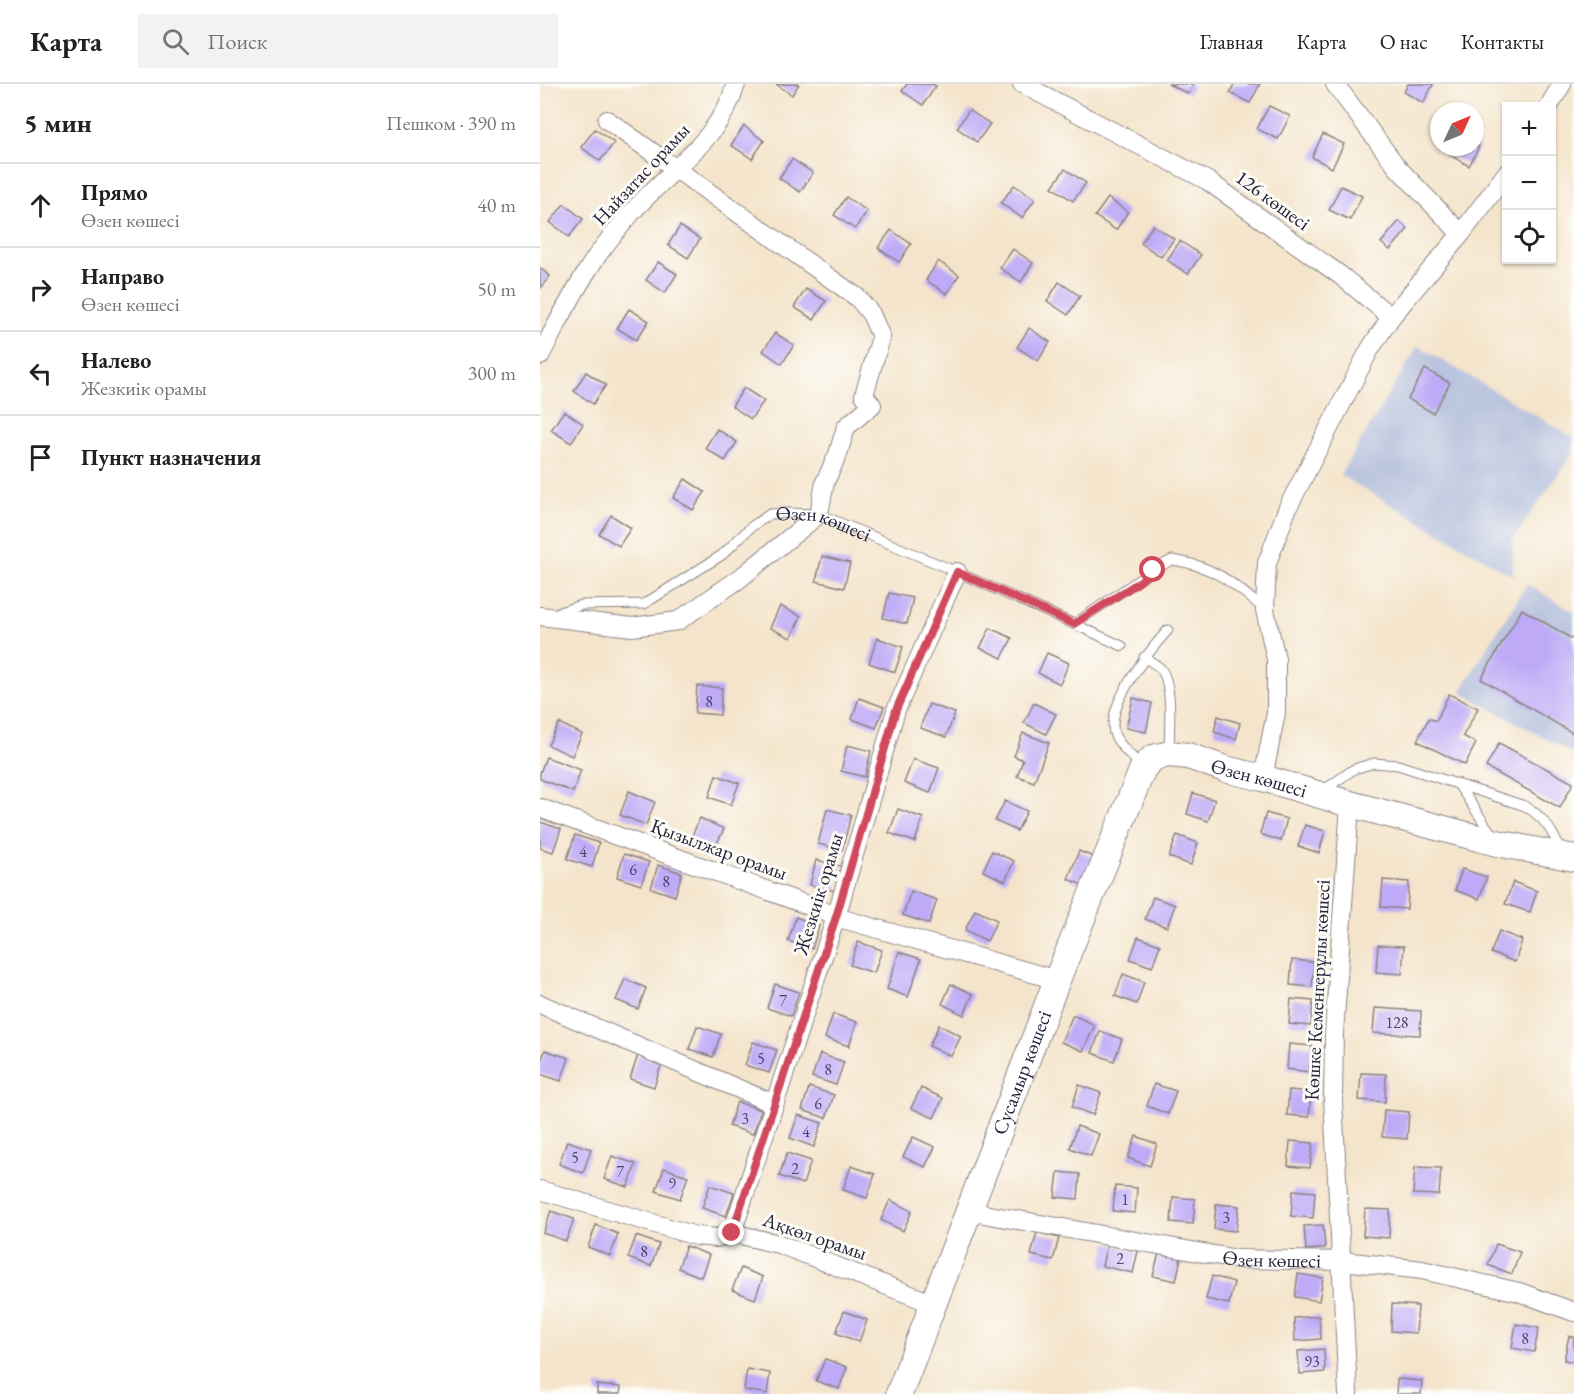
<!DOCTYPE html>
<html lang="ru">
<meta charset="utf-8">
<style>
body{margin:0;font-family:"EB Garamond",serif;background:#f2f2f2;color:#202124}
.controls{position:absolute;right:18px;top:18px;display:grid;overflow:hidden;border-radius:0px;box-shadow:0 2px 4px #0004}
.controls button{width:54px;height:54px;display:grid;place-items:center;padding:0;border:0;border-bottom:2px solid #e0e0e0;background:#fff;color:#202124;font:30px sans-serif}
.compass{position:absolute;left:890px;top:18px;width:54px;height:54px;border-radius:50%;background:#fff;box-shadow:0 2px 4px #0004;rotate:46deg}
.stop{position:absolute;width:18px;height:18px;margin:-14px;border:4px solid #d1495b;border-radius:50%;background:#fff}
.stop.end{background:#d1495b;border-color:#fff;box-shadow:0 2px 6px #0008}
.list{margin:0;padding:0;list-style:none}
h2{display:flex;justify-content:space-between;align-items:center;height:78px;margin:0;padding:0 24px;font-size:26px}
h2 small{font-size:20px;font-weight:400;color:#757577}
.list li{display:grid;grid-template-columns:39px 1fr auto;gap:18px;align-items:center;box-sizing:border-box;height:84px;padding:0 24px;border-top:2px solid #e0e0e0}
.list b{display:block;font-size:22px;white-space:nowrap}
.list p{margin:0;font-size:20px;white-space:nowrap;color:#757577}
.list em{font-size:20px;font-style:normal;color:#757577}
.icon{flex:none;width:33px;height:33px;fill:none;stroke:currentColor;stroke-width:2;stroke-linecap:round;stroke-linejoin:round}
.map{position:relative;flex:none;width:1034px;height:1310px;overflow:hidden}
header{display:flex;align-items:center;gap:36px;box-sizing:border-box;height:84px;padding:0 30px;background:#fff;border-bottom:2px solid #e0e0e0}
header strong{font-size:28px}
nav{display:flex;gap:33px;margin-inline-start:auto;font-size:21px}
.search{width:420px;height:54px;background:#f2f2f2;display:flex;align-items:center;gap:15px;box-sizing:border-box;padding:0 21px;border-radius:0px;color:#757577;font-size:22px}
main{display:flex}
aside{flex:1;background:#fff}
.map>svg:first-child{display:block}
.industrial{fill:#bac4de}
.building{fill:#beaaf7}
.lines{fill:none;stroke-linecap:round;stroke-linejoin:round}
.service-casing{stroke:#8b8383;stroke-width:11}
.minor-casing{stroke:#8b8383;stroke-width:20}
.secondary-casing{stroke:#8b8383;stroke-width:28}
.service{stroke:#fff;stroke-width:9}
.minor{stroke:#fff;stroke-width:18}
.secondary{stroke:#fff;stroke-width:26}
.route{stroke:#d1495b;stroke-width:8}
.labels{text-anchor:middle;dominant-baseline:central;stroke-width:6;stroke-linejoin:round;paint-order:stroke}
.number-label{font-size:16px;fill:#49446a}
.street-label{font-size:20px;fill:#22223b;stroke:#fdfcf7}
</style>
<header>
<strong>Карта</strong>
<div class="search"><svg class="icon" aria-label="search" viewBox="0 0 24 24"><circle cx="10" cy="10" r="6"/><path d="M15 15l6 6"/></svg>Поиск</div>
<nav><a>Главная</a><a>Карта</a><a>О нас</a><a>Контакты</a></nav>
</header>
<main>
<aside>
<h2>5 мин<small>Пешком · 390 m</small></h2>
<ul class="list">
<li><svg class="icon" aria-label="ahead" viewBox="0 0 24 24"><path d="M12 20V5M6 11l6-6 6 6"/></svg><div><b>Прямо</b><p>Өзен көшесі</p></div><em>40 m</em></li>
<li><svg class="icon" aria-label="right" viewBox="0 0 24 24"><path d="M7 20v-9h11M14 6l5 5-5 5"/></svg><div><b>Направо</b><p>Өзен көшесі</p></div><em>50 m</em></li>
<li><svg class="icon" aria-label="left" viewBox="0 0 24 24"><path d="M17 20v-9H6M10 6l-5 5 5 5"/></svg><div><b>Налево</b><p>Жезкиік орамы</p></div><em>300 m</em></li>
<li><svg class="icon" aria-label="arrive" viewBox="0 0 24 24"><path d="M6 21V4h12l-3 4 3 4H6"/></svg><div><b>Пункт назначения</b></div></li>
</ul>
</aside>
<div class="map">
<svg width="1034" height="1310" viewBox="0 0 1034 1310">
<rect width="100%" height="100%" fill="#fdfcf7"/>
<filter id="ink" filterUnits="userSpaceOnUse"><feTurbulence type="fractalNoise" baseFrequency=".0167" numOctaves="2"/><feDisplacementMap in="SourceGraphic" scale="12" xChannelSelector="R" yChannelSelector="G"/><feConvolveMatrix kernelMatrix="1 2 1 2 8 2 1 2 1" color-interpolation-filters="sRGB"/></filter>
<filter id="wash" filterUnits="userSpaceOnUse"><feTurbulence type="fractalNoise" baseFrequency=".008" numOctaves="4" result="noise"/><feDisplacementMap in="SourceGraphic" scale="24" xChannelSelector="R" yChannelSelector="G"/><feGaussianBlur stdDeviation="1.35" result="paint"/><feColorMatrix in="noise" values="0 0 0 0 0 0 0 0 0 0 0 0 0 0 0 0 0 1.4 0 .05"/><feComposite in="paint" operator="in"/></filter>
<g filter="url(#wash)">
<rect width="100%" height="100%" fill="#f4e4cb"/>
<g class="industrial">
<path d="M878,262L1034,354V368L973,455V492L800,391Z"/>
<path d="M987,500L1034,528V670L920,608Z"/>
</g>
<g id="blocks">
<g class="building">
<path d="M236,0H259L252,11Z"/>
<path d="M367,0H392L396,2L383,21L362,7Z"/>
<path d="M628,0H654L649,10Z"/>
<path d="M694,0H720L710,19L690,9Z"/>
<path d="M868,0H892L893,1L883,19L864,8Z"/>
<path d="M729,22L750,32L738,55L717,45Z"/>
<path d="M429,26L450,40L437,58L417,44Z"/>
<path d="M204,42L224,57L212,75L191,61Z"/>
<path d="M55,45L74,59L60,77L41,63Z"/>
<path d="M783,50L804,60L792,84L772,73Z"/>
<path d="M935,61L939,63L929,82L910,71L914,63H935Z"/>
<path d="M252,75L273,89L260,108L239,94Z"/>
<path d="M525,85L546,99L533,117L512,103Z"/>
<path d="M474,101L495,115L482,134L461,119Z"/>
<path d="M801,102L822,112L810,136L789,126Z"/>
<path d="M306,113L327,127L315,145L294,131Z"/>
<path d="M568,114L588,128L576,146L555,132Z"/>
<path d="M24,120L43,135L29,153L10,138Z"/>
<path d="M859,137L868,145L850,166L841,159Z"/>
<path d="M613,141L634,155L621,173L601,159Z"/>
<path d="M140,142L160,155L148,174L128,161Z"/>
<path d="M351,146L371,160L359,178L338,164Z"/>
<path d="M640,157L661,171L648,190L627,176Z"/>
<path d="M473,165L493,179L481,198L460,184Z"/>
<path d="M398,177L419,191L407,210L386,196Z"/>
<path d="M118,178L137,190L125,209L106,196Z"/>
<path d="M0,184L10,192L0,205Z"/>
<path d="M519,198L540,212L528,231L507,217Z"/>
<path d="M266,205L286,217L274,236L254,223Z"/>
<path d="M89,225L109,237L96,256L77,244Z"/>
<path d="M489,244L510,258L498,277L477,263Z"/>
<path d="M235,249L254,261L242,280L223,267Z"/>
<path d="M885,285L910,299L893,329L868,315Z"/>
<path d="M46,288L66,301L53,320L34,307Z"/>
<path d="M204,304L224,317L211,335L192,322Z"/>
<path d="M24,327L43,340L31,359L11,346Z"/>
<path d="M177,345L197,358L185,377L165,364Z"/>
<path d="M145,395L165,408L153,426L133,414Z"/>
<path d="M71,431L91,444L79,462L59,450Z"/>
<path d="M282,472L310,479L304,504L276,497Z"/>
<path d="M349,509L373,514L367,540L343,534Z"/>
<path d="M240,522L261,532L251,554L230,544Z"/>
<path d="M982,525L1034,556V650L941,595Z"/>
<path d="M450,544L472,554L462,574L440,564Z"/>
<path d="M337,554L363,563L355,588L329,579Z"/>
<path d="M507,569L529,579L520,600L498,589Z"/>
<path d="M157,602L182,604L180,631L155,629Z"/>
<path d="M909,610L938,624L923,652L936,659L925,681L877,657L889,634L896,637Z"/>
<path d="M319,614L344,623L336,644L312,635Z"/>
<path d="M593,614L612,619L606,648L586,644Z"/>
<path d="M494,619L516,630L506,650L484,639Z"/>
<path d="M389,620L415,629L406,653L380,644Z"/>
<path d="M678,632L700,639L696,655L674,648Z"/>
<path d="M19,639L42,650L32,672L8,661Z"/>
<path d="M483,649L509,659L494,698L477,692L483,676L474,672Z"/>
<path d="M959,659L1033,699L1020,724L946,683Z"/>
<path d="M307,661L331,667L325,693L301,687Z"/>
<path d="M6,673L41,686L33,708L0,695V689Z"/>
<path d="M373,675L399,684L390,709L364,699Z"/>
<path d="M176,691L199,699L191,721L169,713Z"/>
<path d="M89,707L115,718L106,741L80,731Z"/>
<path d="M653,709L675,716L668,737L647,730Z"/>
<path d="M465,717L487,727L477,747L455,737Z"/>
<path d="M287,725L311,731L302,766L278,760Z"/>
<path d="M358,725L383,734L375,758L349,749Z"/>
<path d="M726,729L747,735L741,757L720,750Z"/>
<path d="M160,734L184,745L173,767L150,756Z"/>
<path d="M0,738L21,745L13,768L0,764Z"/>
<path d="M765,741L785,747L779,769L758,762Z"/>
<path d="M35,751L59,759L52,783L27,775Z"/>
<path d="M637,751L658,759L651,781L629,773Z"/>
<path d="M452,767L474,777L465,797L443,787Z"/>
<path d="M539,767L556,774L545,802L528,795Z"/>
<path d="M84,770L109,778L101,801L77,793Z"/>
<path d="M276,776L301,782L295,807L270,801Z"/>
<path d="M118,781L142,789L135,812L111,804Z"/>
<path d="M922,785L947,793L939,815L915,806Z"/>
<path d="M843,796L869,798L867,825L841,823Z"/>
<path d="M973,798L997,807L990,828L965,820Z"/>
<path d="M371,807L397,816L389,840L363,831Z"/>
<path d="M613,813L635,821L627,843L605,835Z"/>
<path d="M435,826L457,836L447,857L425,846Z"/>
<path d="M256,833L279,842L272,865L248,857Z"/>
<path d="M959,847L982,856L975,878L951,869Z"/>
<path d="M598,853L620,861L612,883L590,875Z"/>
<path d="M318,858L342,866L334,889L310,881Z"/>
<path d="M838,861L864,862L862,890L836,888Z"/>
<path d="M359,868L381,875L368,913L347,905Z"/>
<path d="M752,876L774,878L772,903L750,901Z"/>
<path d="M583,890L604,898L597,920L575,912Z"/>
<path d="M85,895L106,904L98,925L76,916Z"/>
<path d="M235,900L259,908L251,932L227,924Z"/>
<path d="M411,900L433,910L424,931L402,920Z"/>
<path d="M751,915L773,917L771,942L749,940Z"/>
<path d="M835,924L881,927L880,951L833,949Z"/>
<path d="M293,930L317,938L309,962L285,954Z"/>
<path d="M533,931L555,941L543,967L521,958Z"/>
<path d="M399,941L421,952L411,972L389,962Z"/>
<path d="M157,942L181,950L173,973L149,965Z"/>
<path d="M560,947L582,955L574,977L552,969Z"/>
<path d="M213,958L237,966L229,989L205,981Z"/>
<path d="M749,960L772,962L769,988L747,985Z"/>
<path d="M5,966L29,974L21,997L0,990V981Z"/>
<path d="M280,970L304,978L296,1001L272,993Z"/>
<path d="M98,971L122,979L114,1003L90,995Z"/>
<path d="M821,989L846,990L845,1018L819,1016Z"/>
<path d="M614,1000L636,1007L628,1030L607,1022Z"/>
<path d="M539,1001L561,1009L553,1031L532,1023Z"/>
<path d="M269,1003L294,1011L286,1034L262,1026Z"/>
<path d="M381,1004L403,1014L394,1034L371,1024Z"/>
<path d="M749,1006L771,1008L769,1033L747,1031Z"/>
<path d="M197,1018L221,1026L213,1050L189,1042Z"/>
<path d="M844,1026L869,1028L867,1055L842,1053Z"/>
<path d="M258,1031L282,1039L274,1063L250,1054Z"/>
<path d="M537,1042L559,1050L551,1072L530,1064Z"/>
<path d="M596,1052L617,1060L610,1082L588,1074Z"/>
<path d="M373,1053L395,1063L385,1083L363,1073Z"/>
<path d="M27,1057L51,1065L43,1089L19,1080Z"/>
<path d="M750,1057L773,1059L770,1084L748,1082Z"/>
<path d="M247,1069L271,1077L263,1100L239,1092Z"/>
<path d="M72,1072L96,1080L88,1103L64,1095Z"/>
<path d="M311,1082L335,1090L327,1114L303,1106Z"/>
<path d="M875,1083L901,1084L899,1111L873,1110Z"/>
<path d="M124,1084L148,1092L140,1115L116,1107Z"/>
<path d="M518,1088L540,1090L538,1115L515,1113Z"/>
<path d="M170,1101L194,1109L186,1132L162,1124Z"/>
<path d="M575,1102L597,1104L595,1129L573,1127Z"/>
<path d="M753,1106L775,1108L773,1134L751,1132Z"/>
<path d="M633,1113L655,1115L653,1140L631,1138Z"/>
<path d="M350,1116L372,1127L363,1147L341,1136Z"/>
<path d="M676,1120L699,1122L696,1147L674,1145Z"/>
<path d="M825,1125L850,1126L849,1154L823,1152Z"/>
<path d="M11,1127L34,1135L26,1157L3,1149Z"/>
<path d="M56,1141L78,1150L70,1172L48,1163Z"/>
<path d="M783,1141L785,1164L766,1166L764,1142Z"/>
<path d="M497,1148L519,1154L513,1176L491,1171Z"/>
<path d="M96,1152L119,1160L111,1182L88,1174Z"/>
<path d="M567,1159L598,1167L593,1189L562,1182Z"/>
<path d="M956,1160L980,1168L972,1190L948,1181Z"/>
<path d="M146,1162L169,1171L161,1193L138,1184Z"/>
<path d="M619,1169L641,1174L636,1197L613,1192Z"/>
<path d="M201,1184L223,1193L215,1215L192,1206Z"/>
<path d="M758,1190L783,1194L779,1217L755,1213Z"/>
<path d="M672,1192L694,1198L689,1220L666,1215Z"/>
<path d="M852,1220L878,1222L876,1249L851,1247Z"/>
<path d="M304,1227L327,1236L319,1258L296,1249Z"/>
<path d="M779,1232L781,1255L755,1257L754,1234Z"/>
<path d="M976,1240L999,1244L994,1268L972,1264Z"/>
<path d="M1029,1252L1034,1253V1278L1024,1276Z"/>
<path d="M784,1265L785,1288L760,1290L758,1267Z"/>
<path d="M285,1275L307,1283L299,1305L276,1297Z"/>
<path d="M207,1285L230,1289L227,1310L204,1306Z"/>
<path d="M857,1295L882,1297L881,1310H856Z"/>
<path d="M57,1301L81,1303L80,1310H57Z"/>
</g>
</g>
</g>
<g filter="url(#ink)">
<use href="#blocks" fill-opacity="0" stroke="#8b8383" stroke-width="1.5"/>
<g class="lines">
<g class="service-casing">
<g id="service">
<path id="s1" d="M14,530L41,521L104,520L182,471L211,443L230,430L248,429L279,430L417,488L534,540L613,486L632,476C675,482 693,499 725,526"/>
<path d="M534,540L582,562"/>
<path d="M604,573C609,577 616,580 620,584C634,600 629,647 629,668"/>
<path d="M603,684C594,674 581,664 575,652C563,624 610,566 628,546"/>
<path d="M917,699L953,752"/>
<path d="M781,708L814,685L834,679L858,681L985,722C1004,733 1015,749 1021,770"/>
</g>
</g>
<g class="minor-casing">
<g id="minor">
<path d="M482,0L668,97L800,191L851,233L921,150L857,83L795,0"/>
<path d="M1009,22L1022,0"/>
<path d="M921,150L966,90"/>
<path d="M0,272C16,242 31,212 49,184C60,166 74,149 88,133C124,89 180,58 196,0"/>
<path d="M0,532L92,543L138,537L199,495L279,430L285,398L298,370L306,343L332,321L324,311L341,253L331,230L318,214L67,36"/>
<path d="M723,694L736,629V575L725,526L727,479L748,423L830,265L851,233"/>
<path d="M0,724L281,826L296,833L517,896"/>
<path d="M0,920L234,1020"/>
<path d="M0,1106L156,1152L177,1154L192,1149L239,1160L394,1220"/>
<path id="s2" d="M427,1127L697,1175L803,1177L882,1186L979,1208L1034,1228"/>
<path d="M192,1149L296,833L356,626L417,488"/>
<path d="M808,1310L793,1015L794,949L810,720"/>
</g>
</g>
<g class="secondary-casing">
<g id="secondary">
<path id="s3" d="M359,1310L517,896L603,684L613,674L629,670L648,672L685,685L723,694L810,720L957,759L1034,774"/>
</g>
</g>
<use href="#service" class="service"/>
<use href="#minor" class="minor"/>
<use href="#secondary" class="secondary"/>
</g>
</g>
<g class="lines" filter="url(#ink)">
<path class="route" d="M192,1149L296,833L356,626L417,488L534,540L599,498L613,486"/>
</g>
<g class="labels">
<g class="number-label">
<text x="169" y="617">8</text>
<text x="43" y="767">4</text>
<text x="93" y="785">6</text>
<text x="126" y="797">8</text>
<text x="243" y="916">7</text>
<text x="857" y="938">128</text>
<text x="221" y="974">5</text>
<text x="288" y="985">8</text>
<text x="278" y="1019">6</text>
<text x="205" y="1034">3</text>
<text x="266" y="1047">4</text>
<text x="35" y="1073">5</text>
<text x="255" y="1084">2</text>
<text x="80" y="1087">7</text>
<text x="132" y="1099">9</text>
<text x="585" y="1115">1</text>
<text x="686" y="1133">3</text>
<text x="104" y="1167">8</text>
<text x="580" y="1174">2</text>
<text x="985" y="1254">8</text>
<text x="772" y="1277">93</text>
</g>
<g class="street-label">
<text transform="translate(101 90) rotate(-47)">Найзатас орамы</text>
<text transform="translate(733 116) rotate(36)">126 көшесі</text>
<text stroke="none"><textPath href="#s1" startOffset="302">Өзен көшесі</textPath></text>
<text stroke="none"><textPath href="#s3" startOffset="796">Өзен көшесі</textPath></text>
<text transform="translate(179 765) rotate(20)">Қызылжар орамы</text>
<text transform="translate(278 810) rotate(-73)">Жезкиік орамы</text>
<text transform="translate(777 906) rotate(-87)">Көшке Кеменгерұлы көшесі</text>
<text stroke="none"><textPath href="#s3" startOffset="344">Сусамыр көшесі</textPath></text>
<text transform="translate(275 1152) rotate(19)">Ақкөл орамы</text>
<text stroke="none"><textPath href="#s2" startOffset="309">Өзен көшесі</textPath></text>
</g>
</g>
</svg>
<div class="controls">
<button>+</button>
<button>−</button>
<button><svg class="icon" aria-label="locate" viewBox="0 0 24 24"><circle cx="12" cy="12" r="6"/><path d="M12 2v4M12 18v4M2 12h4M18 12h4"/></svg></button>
</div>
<svg class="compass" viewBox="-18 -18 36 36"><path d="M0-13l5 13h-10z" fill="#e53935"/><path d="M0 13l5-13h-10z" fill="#757577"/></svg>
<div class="stop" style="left:613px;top:486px"></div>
<div class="stop end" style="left:192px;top:1149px"></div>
</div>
</main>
